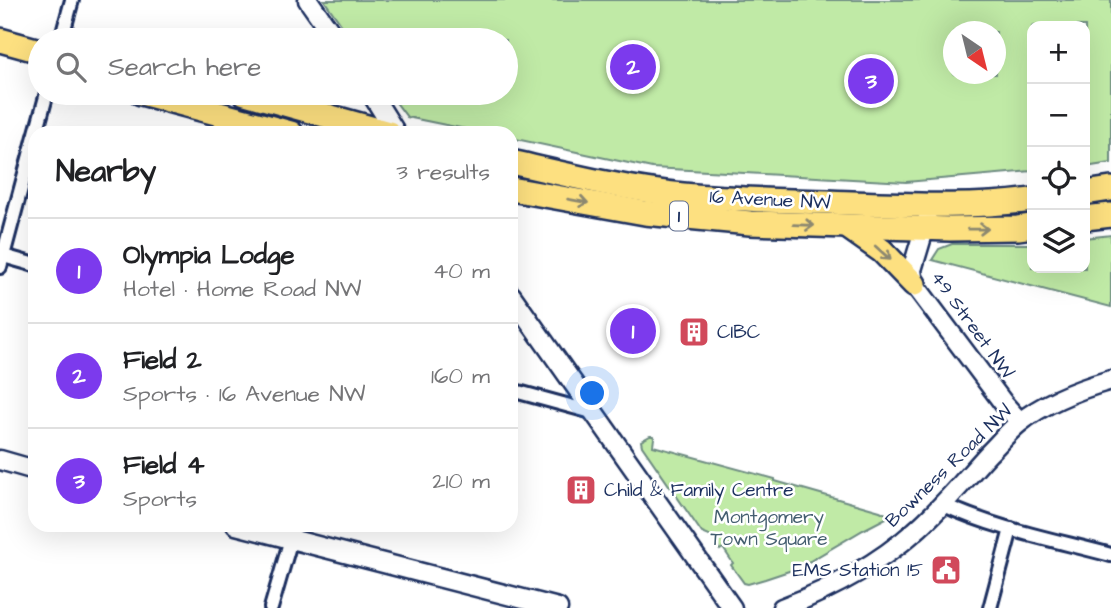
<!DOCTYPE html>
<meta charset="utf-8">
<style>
body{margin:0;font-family:"Architects Daughter",sans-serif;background:#f2f2f2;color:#202124}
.controls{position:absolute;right:21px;top:21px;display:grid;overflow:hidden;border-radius:14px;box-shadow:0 7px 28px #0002}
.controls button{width:63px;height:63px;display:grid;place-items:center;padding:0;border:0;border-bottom:2px solid #e0e0e0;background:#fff;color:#202124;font:35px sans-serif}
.compass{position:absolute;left:943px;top:21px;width:63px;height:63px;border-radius:50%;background:#fff;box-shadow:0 7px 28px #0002;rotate:145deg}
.you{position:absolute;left:593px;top:394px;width:24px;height:24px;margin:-18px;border:5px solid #fff;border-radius:50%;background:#1a73e8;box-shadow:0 0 0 10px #1a73e833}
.badge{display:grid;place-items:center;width:46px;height:46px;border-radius:50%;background:#7c3aed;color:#fff;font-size:23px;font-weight:700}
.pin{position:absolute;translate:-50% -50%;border:4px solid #fff;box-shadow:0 2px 7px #0006}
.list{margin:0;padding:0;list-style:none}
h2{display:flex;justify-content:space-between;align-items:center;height:91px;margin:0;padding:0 28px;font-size:30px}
h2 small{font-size:23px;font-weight:400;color:#757577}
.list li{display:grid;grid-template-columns:46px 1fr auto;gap:21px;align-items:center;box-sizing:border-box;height:105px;padding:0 28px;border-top:2px solid #e0e0e0}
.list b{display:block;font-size:26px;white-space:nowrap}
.list p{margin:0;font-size:23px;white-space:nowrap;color:#757577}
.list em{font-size:23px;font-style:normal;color:#757577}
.icon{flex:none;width:38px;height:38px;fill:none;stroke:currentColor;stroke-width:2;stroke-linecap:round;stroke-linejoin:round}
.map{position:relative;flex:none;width:1111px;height:608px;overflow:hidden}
.search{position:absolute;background:#fff;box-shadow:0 7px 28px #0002;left:28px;top:28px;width:490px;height:77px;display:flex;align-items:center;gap:18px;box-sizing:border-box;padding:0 24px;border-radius:38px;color:#757577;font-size:26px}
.panel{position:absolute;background:#fff;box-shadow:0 7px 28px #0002;left:28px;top:126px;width:490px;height:406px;border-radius:21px}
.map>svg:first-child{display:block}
.green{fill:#c0eaa6;stroke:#6e8c82;stroke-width:2;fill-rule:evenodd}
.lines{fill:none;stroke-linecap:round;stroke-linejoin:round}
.street-casing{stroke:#1b2f5e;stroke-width:18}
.secondary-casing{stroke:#1b2f5e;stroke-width:23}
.highway-casing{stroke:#1b2f5e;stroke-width:28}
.street{stroke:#fff;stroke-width:12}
.secondary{stroke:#fff;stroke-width:18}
.highway{stroke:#fde080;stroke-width:23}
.oneway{stroke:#8c886f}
.labels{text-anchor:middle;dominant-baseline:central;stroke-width:5;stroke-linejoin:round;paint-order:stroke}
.shield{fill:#fff;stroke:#5f6d8e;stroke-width:2}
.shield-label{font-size:18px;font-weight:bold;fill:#1b2f5e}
.street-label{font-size:19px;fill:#1b2f5e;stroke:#fff}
.poi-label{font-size:19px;fill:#1b2f5e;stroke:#fff;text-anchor:start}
.park-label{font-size:19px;fill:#445e70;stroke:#fff}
</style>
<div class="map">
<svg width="1111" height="608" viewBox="0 0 1111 608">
<rect width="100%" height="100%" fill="#fff"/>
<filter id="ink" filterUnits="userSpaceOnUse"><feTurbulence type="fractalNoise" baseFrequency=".0143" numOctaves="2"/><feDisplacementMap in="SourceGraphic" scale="14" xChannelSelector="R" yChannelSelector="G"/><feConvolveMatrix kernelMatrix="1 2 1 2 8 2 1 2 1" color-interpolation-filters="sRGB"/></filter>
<g filter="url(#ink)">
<g class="green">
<path d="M324,0H1111V163L1085,167V26H1032V171L906,182L652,168L511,138V133H485L407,117L389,93H506V40H352ZM954,32H996V74H954Z"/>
<path d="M1111,235V307L932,260L939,249L952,244H1032V268H1085V238Z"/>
<path d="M650,436H653L654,438L653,446L775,479V481L880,511L890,516L863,530L810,561L792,570L765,579L748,584L744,583L731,565L733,563L723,548L720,550L712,537L702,533L642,446L641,441Z"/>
</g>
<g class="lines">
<g class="street-casing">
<g id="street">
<path d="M61,40L72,0"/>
<path d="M36,133L47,93"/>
<path d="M0,255L35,265"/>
<path d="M0,267L35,136"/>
<path d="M511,390L592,412"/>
<path d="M942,504C995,529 1055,540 1111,555"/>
<path d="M271,608L295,525"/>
<path d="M990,608L1011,529"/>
</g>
</g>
<g class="secondary-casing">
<g id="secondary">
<path d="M308,0L336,40"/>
<path d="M371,93L396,133"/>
<path d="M927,220L912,270L914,284L1004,404L1020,422"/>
<path d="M511,295L732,608"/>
<path d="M0,460L35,470"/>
<path d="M236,525L558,608"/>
<path d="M782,608C829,590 877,565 915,531C942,508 965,479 989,453C999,443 1008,432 1019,423C1045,402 1079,389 1111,380"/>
</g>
</g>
<g class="highway-casing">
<g id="highway">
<path d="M0,40L40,51"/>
<path d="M141,93L291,133"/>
<path d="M245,93L389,133"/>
<path d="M511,162C568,175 624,189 683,195C739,200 796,201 852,203C912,205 973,208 1032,200"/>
<path d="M511,189L645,213L750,223L950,229L1018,228L1032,226"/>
<path d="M1085,193L1111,189"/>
<path d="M1085,218L1111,215"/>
<path d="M848,227L882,251L914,284"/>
</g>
</g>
<use href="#street" class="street"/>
<use href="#secondary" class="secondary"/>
<use href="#highway" class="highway"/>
</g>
<defs><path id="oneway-shaft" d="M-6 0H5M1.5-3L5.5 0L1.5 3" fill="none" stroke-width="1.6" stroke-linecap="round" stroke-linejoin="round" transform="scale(1.75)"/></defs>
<g class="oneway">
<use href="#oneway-shaft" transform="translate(578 201) rotate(10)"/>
<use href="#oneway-shaft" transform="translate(804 225) rotate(2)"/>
<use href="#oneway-shaft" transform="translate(978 229) rotate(-1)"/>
<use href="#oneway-shaft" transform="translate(883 253) rotate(42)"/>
</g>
</g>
<defs>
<g id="building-square" transform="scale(1.575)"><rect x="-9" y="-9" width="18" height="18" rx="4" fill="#d1495b" stroke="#fff"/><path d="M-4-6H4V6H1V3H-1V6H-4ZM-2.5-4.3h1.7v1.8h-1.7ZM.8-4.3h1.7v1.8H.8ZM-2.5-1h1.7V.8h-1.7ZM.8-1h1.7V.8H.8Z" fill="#fff"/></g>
<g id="civic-square" transform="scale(1.575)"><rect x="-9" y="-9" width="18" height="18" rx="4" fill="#d1495b" stroke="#fff"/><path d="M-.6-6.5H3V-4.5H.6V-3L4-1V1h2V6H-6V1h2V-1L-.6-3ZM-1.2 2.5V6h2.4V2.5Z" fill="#fff"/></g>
</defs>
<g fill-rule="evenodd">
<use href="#building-square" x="694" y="332"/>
<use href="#building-square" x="581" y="490"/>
<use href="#civic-square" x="946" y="570"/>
</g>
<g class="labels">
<rect class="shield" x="670" y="201.5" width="18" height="29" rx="5"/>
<g class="shield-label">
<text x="679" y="216">1</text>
</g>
<g class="street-label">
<text transform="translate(770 200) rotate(3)">16 Avenue NW</text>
<text transform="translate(972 325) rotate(54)">49 Street NW</text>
<text transform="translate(949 466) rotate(-44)">Bowness Road NW</text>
</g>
<g class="poi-label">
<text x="717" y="332">CIBC</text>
<text x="604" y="490">Child &amp; Family Centre</text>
<text x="923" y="570" text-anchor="end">EMS Station 15</text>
</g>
<g class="park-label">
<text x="769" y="517">Montgomery<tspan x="769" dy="22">Town Square</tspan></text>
</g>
</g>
</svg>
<div class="controls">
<button>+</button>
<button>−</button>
<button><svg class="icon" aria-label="locate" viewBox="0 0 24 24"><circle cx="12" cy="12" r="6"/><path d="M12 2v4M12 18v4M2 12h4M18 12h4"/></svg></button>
<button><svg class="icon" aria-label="layers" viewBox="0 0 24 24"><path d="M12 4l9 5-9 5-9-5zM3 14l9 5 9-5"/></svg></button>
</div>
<svg class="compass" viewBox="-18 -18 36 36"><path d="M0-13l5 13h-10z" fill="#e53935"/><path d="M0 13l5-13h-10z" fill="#757577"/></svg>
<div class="you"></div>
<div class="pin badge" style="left:633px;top:331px">1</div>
<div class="pin badge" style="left:633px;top:67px">2</div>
<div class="pin badge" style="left:871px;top:81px">3</div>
<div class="search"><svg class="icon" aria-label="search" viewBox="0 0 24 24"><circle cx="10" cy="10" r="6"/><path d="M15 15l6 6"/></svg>Search here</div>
<section class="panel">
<h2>Nearby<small>3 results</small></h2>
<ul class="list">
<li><span class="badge">1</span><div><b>Olympia Lodge</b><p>Hotel · Home Road NW</p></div><em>40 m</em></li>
<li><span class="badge">2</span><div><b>Field 2</b><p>Sports · 16 Avenue NW</p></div><em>160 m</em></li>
<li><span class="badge">3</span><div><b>Field 4</b><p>Sports</p></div><em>210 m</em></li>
</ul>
</section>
</div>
